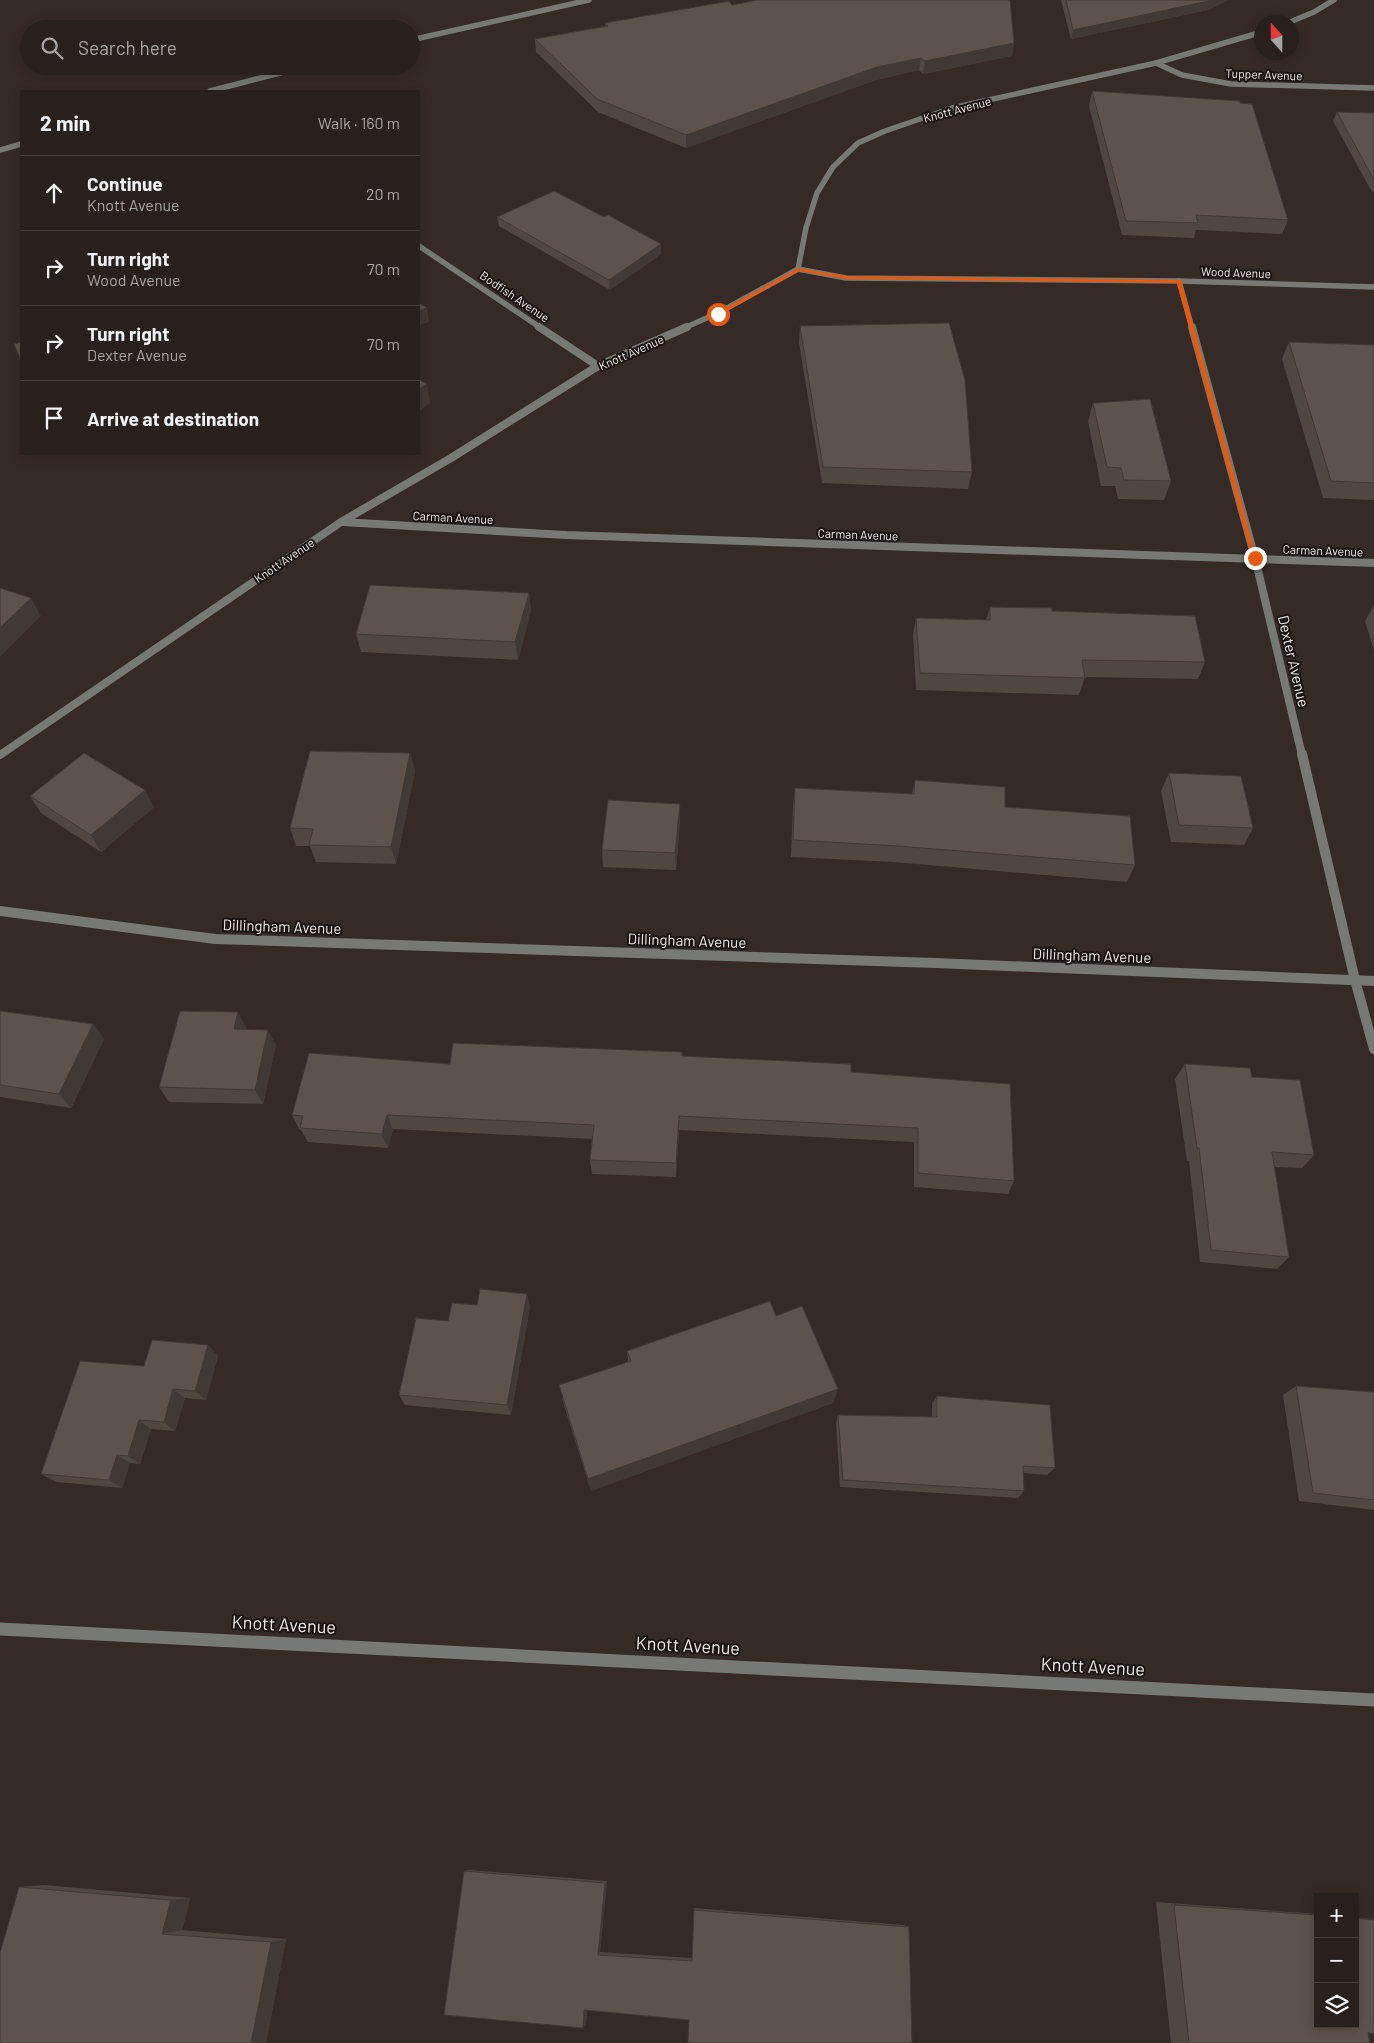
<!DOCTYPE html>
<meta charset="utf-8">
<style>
body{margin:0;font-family:Barlow,sans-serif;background:#342d29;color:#f1f3f6}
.controls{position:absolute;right:15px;bottom:15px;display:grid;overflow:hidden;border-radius:0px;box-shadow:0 2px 12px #0003}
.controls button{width:45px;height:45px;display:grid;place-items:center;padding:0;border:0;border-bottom:1px solid #443e3b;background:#28201c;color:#f1f3f6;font:25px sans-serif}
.compass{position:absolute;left:1254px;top:15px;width:45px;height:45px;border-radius:50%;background:#28201c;box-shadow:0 2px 12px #0003;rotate:339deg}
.stop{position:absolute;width:15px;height:15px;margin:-11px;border:4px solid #ea580c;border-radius:50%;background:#fff}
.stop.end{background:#ea580c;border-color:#fff;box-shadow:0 1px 5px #0008}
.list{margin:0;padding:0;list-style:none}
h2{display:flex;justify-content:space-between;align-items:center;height:65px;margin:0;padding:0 20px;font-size:21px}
h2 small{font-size:16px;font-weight:400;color:#a5a3a3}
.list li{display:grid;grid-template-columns:32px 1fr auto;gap:15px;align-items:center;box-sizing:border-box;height:75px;padding:0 20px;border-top:1px solid #443e3b}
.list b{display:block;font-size:19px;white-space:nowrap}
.list p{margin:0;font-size:16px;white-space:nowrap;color:#a5a3a3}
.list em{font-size:16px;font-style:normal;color:#a5a3a3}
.icon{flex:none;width:28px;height:28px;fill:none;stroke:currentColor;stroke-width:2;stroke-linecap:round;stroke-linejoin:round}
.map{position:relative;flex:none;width:1374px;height:2043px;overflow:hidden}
.search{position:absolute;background:#28201c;box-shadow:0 2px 12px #0003;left:20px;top:20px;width:400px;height:55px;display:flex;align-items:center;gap:12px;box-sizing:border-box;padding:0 18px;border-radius:28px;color:#a5a3a3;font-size:19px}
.panel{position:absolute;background:#28201c;box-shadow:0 2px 12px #0003;left:20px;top:90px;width:400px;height:365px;border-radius:0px}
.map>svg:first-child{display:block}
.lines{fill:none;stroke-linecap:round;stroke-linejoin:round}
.minor-far3{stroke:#767974;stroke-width:5.5}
.minor-far2{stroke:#767974;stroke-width:8}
.minor-far1{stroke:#767974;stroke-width:10}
.minor{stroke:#767974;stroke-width:13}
.wall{fill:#504741}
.shaded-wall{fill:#413935}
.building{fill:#5d524c;stroke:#413935}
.route{fill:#ea580c}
.labels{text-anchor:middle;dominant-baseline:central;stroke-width:4;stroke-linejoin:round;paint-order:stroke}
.far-street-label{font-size:12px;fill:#f2eae7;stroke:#191412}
.street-label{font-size:15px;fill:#f2eae7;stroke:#191412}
.near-street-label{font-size:18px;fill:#f2eae7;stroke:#191412}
</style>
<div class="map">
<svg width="1374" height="2043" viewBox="0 0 1374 2043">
<rect width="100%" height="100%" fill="#352a26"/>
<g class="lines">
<g class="minor-far3">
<path d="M1290,22L1314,12L1334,0"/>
<path d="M411,40L589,0"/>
<path d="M1156,63L1182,75L1231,84L1374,88"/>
<path d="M210,91L307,66"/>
<path d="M0,150L21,144"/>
<path d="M419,246L541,328"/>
<path d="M798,269L846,278L1179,281L1374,287"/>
<path d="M1179,281L1192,328"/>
<path d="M684,328L718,313L798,269L806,228L817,193L833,167L858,143L885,131L952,108L1156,63L1262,32"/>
</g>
<g class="minor-far2">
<path d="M539,327L598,366"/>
<path d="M1192,327L1255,558L1302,755"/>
<path d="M342,522L566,535L1374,563"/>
<path d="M0,755L341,522L451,458L598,366L687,327"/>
</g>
<g class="minor-far1">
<path d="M1302,754L1355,980L1374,1049"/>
<path d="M0,911L215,939L935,963L1374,981"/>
</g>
<path class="minor" d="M0,1629L1374,1700"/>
</g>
<g class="wall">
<path d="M1061,0H1228L1208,10L1071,39Z"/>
<path d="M732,5L1014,43L1012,56L923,74L919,70L876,80L686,148L598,112L536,52L535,39L605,26V23Z"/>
<path d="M1092,91L1240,103L1288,220L1282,234L1196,230L1194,238L1122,235L1089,106Z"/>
<path d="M1337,112L1374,113V191L1372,192L1333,121Z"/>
<path d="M497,217L661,254L610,290L499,226Z"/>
<path d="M800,326L972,472L968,489L822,483L799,343Z"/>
<path d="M1289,342L1374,345V500L1323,498L1282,359Z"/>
<path d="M1093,403L1171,481L1164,500L1118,499L1115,486H1101L1088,422Z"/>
<path d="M529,593L531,611L518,660L361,652L356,634Z"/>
<path d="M1374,605V650L1365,621Z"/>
<path d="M990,607L1052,611L1205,662L1198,679L1085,677L1079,695L916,690L913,635L916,618L986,620Z"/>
<path d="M410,753L415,771L396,864L316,862L310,846H296L290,828Z"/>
<path d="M1169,773L1253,828L1244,845L1171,842L1161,791Z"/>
<path d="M915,780L1005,807L1135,865L1127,882L893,862L791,857L793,805L795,788L912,794Z"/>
<path d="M30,796L154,807L101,852L41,813Z"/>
<path d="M680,821L676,870L603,867L602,850Z"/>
<path d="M0,1011L93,1024L104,1039L71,1108L0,1097Z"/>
<path d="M246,1027V1029L276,1045L263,1104L169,1102L159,1087Z"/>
<path d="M682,1056L851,1072L1014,1181L1008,1194L914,1187V1142L679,1130L676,1177L592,1174L590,1160L592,1139L393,1129L388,1148L308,1142L301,1130L299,1129L292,1115L450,1064Z"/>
<path d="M1185,1064L1252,1077L1314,1155L1302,1168L1274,1167L1289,1257L1277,1269L1200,1262L1189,1161H1187L1175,1079Z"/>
<path d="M477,1305L530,1306L511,1415L405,1405L399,1395L448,1321Z"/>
<path d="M776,1316L833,1403L591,1491L562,1399L628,1361L627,1351Z"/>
<path d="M208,1345L218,1356L206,1400L185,1398L175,1431L151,1429L140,1464L130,1463L122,1488L56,1482L41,1474L144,1366Z"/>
<path d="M1296,1386L1374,1392V1510L1299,1501L1283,1395Z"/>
<path d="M937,1396L1055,1468L1047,1475L1023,1473L1024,1491L1018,1498L840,1487L836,1423L838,1415L932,1417V1404Z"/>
<path d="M469,1870L607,1881L600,1952L692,1958L694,1908L904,1925L909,1927L688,2020L587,2010L586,2023L464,1871Z"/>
<path d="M44,1885L190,1898L182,1930L286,1939L266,2043L19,1887Z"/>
<path d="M1156,1902L1318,1914V2024H1355V1917L1374,1919V2034L1368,2033L1370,2043H1171Z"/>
</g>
<g class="shaded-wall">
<path d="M1213,0H1228L1208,10L1071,39L1073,30Z"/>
<path d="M1014,43L1012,56L923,74L925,61Z"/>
<path d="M921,58L919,70L876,80L686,148V135L877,67Z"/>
<path d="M661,244V254L610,290L609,280Z"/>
<path d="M427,308L429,322L419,325V311Z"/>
<path d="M427,384L430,403L419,411V389Z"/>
<path d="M529,593L531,611L518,660L515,642Z"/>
<path d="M31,598L41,616L0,657V628Z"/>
<path d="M410,753L415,771L396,864L391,847Z"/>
<path d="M145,790L154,807L101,852L91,835Z"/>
<path d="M680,804V821L676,870L675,853Z"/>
<path d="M238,1012L246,1027L242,1044L234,1029Z"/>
<path d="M93,1024L104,1039L71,1108L59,1094Z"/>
<path d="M268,1030L276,1045L263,1104L255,1090Z"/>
<path d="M387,1115L393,1129L388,1148L382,1134Z"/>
<path d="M679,1116V1130L676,1177V1163Z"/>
<path d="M527,1294L530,1306L511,1415L507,1405Z"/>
<path d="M208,1345L218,1356L206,1400L195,1391Z"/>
<path d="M173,1389L185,1398L175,1431L164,1422Z"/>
<path d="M838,1389L833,1403L591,1491L588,1479Z"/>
<path d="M139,1420L151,1429L140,1464L128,1456Z"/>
<path d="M117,1455L130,1463L122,1488L109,1480Z"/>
<path d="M607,1881L600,1952L598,1955L605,1883Z"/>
<path d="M190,1898L182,1930L162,1934L171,1900Z"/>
<path d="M286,1939L266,2043H251L271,1942Z"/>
<path d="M587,2005L586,2023L583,2028L584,2010Z"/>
</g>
<g class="building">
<path d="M757,0H1010L1014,43L925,61L921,58L877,67L686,135L597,99L535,39L608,26L605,23L729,1L732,5Z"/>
<path d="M1066,0H1213L1073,30Z"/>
<path d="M1092,91L1240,101V103L1252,104L1288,220L1196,215L1198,223L1126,221Z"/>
<path d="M1337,112L1374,113V180Z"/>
<path d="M554,191L604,217L608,215L661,244L609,280L497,217Z"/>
<path d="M419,303L427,308L419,311Z"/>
<path d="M949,323L965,380L972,472L823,467L800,326Z"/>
<path d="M21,342V361L14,344Z"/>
<path d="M1289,342L1374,345V483L1331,481Z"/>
<path d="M419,380L427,384L419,389Z"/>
<path d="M1150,399L1171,481L1124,480L1121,468L1107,467L1093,403Z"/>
<path d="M370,585L529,593L515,642L356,634Z"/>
<path d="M0,588L31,598L0,628Z"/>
<path d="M990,607L1052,608V611L1195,616L1205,662L1082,660L1085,678L920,673L916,618L990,620Z"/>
<path d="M310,751L410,753L391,847L309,845L313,829L290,828Z"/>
<path d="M84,753L145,790L91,835L30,796Z"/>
<path d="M1169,773L1241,776L1253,828L1179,825Z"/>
<path d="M915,780L1005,787V807L1130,816L1135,865L897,846L793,840L795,788L914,794Z"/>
<path d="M608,800L680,804L675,853L602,850Z"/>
<path d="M0,1011L93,1024L59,1094L0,1085Z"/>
<path d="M180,1011L238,1012L234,1029L268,1030L255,1090L159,1087Z"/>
<path d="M453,1043L682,1052V1056L851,1064V1072L1010,1084L1014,1181L918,1173V1128L679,1116L676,1163L590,1160L594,1125L387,1115L382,1134L300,1128L303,1116L292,1115L309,1053L450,1064Z"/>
<path d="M1185,1064L1250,1068L1252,1077L1300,1080L1314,1155L1272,1152L1289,1257L1211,1250L1199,1148H1197Z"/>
<path d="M480,1289L527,1294L507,1405L399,1395L416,1318L448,1321L452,1303L477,1305Z"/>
<path d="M770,1301L776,1316L802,1306L838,1389L588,1479L559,1385L631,1361L627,1351Z"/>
<path d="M152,1340L208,1345L195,1391L173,1389L164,1422L139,1420L128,1456L117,1455L109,1480L41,1474L80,1361L144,1366Z"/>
<path d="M1296,1386L1374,1392V1500L1313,1493Z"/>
<path d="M937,1396L1050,1405L1055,1468L1023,1466L1024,1491L843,1480L838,1415L937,1417Z"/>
<path d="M464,1871L605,1883L598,1955L692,1961L694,1910L909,1927L912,2043H688L689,2020L584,2010L583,2028L444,2015Z"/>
<path d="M19,1887L171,1900L162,1934L271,1942L251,2043H0V1953Z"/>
<path d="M1174,1905L1318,1915V2024H1355V1918L1374,1920V2034L1368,2033L1370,2043H1189Z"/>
</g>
<path class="route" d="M798,268L846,276L1181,280L1257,560L1252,558L1177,283L846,279L799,271L720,315L715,314Z"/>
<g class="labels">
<g class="far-street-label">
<text transform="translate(1264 74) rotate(2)">Tupper Avenue</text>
<text transform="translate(957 109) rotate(-15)">Knott Avenue</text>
<text transform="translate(1236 272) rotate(2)">Wood Avenue</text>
<text transform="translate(515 296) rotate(34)">Bodfish Avenue</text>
<text transform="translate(631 352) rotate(-24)">Knott Avenue</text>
<text transform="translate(453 517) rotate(3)">Carman Avenue</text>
<text transform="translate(858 534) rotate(2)">Carman Avenue</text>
<text transform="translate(1323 550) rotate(2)">Carman Avenue</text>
<text transform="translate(284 560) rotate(-34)">Knott Avenue</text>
</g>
<g class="street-label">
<text transform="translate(1294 661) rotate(77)">Dexter Avenue</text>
<text transform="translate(282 926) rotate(2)">Dillingham Avenue</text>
<text transform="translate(687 940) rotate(2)">Dillingham Avenue</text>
<text transform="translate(1092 955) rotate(2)">Dillingham Avenue</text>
</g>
<g class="near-street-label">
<text transform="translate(284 1624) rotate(3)">Knott Avenue</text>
<text transform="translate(688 1645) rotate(3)">Knott Avenue</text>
<text transform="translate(1093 1666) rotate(3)">Knott Avenue</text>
</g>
</g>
</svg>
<div class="controls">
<button>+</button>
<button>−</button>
<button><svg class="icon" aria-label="layers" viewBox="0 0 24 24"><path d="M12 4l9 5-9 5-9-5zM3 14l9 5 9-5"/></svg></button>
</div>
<svg class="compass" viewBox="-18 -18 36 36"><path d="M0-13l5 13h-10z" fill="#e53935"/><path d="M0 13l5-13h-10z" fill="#a5a3a3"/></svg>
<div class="stop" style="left:718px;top:314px"></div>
<div class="stop end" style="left:1255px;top:558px"></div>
<div class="search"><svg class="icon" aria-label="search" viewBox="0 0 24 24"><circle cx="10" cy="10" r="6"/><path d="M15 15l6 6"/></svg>Search here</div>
<section class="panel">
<h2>2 min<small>Walk · 160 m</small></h2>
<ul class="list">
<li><svg class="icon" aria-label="ahead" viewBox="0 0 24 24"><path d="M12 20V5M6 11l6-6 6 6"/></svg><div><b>Continue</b><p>Knott Avenue</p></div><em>20 m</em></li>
<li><svg class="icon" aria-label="right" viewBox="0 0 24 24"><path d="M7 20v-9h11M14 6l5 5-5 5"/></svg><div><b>Turn right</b><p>Wood Avenue</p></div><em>70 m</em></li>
<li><svg class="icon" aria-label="right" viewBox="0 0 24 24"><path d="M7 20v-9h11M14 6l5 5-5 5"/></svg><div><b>Turn right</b><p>Dexter Avenue</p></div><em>70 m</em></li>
<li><svg class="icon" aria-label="arrive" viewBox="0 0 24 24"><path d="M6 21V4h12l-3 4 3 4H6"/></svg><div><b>Arrive at destination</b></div></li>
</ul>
</section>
</div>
